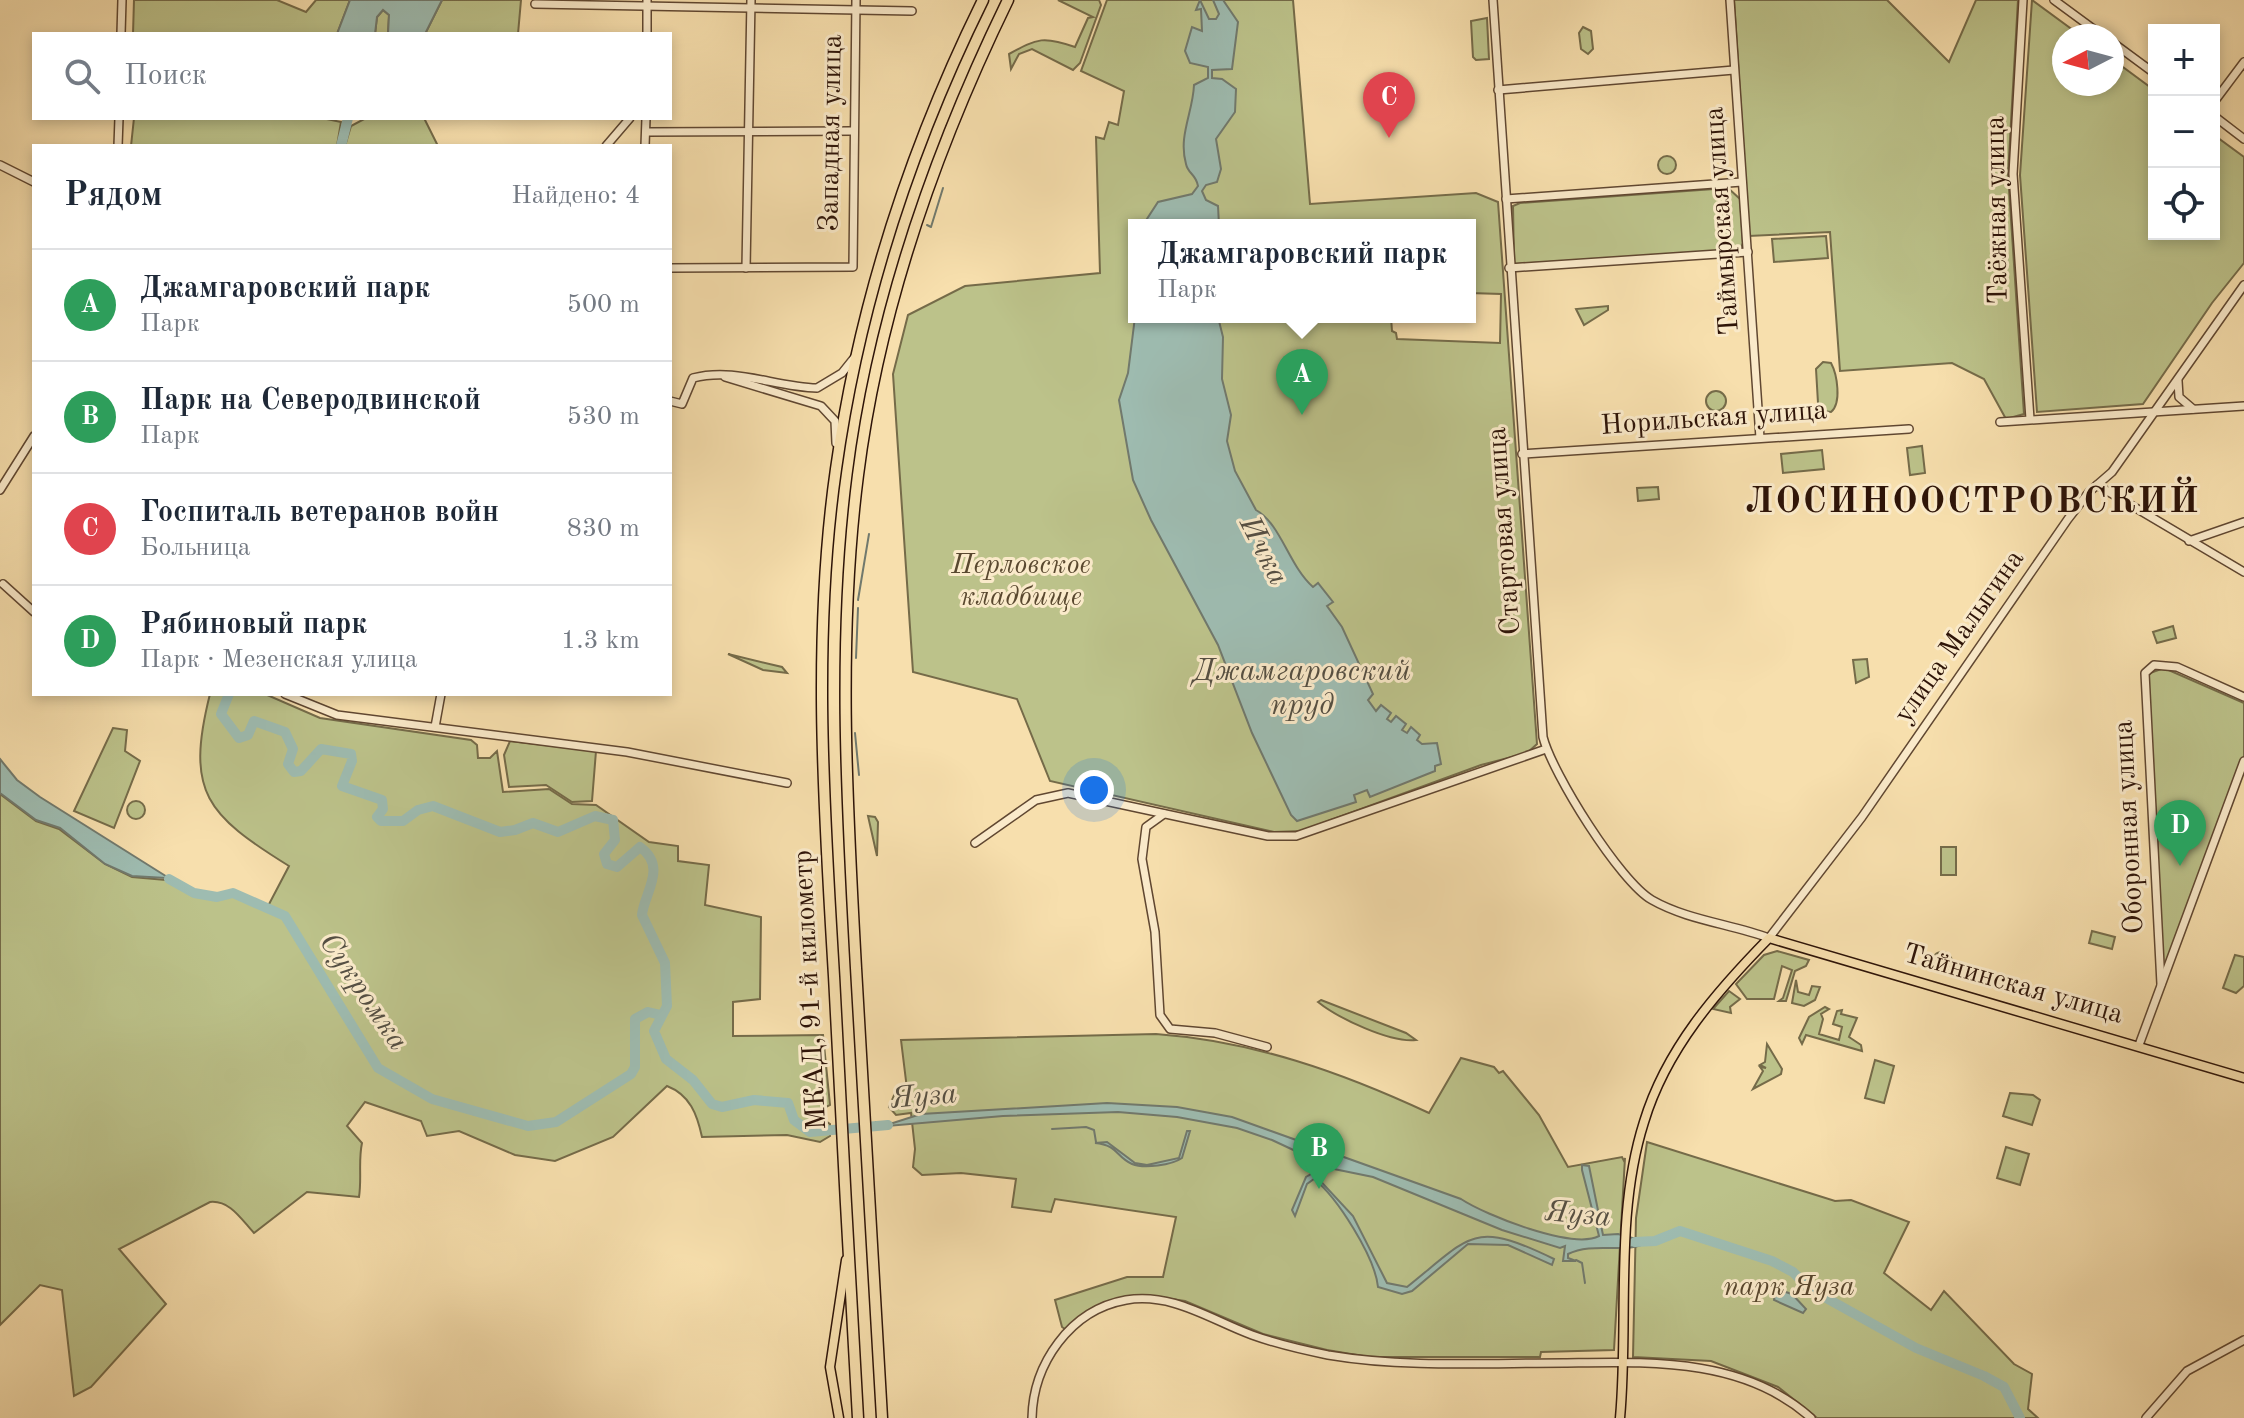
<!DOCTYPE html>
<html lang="ru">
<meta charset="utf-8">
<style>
body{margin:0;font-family:"Old Standard TT",serif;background:#f2f2f3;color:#1f2937}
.controls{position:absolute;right:24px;top:24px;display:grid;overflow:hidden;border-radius:0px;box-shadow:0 4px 12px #0003}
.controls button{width:72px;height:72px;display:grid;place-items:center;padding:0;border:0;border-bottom:2px solid #e0e1e3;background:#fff;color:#1f2937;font:40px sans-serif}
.compass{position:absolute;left:2052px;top:24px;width:72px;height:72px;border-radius:50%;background:#fff;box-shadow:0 4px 12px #0003;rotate:264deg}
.you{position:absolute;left:1094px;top:790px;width:28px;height:28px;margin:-20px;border:6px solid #fff;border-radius:50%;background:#1a73e8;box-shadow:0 0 0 12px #1a73e833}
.badge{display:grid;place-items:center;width:52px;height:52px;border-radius:50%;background:#8f2418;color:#fff;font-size:26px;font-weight:700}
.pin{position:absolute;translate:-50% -66px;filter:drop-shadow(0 2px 4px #0008)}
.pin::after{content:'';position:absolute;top:42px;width:28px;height:24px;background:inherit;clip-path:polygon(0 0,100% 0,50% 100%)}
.popup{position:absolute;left:1128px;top:219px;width:348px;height:104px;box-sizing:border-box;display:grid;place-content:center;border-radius:0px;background:#fff;filter:drop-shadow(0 2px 6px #0005);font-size:26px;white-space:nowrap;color:#747a83}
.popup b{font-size:30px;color:#1f2937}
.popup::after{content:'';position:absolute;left:50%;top:100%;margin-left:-16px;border:16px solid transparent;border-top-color:#fff}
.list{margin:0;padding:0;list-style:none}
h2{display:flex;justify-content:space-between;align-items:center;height:104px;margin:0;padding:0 32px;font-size:34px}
h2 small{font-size:26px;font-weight:400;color:#747a83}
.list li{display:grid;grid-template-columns:52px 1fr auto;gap:24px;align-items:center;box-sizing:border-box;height:112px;padding:0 32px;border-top:2px solid #e0e1e3}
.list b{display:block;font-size:30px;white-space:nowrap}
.list p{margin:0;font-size:26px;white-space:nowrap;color:#747a83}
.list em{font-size:26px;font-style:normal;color:#747a83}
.icon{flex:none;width:44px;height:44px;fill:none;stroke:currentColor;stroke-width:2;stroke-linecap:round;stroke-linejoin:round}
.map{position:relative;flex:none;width:2244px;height:1418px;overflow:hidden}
.search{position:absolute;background:#fff;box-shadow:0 4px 12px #0003;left:32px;top:32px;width:640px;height:88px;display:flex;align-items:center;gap:20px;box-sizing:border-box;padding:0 28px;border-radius:0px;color:#747a83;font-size:30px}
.panel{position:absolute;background:#fff;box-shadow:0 4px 12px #0003;left:32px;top:144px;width:640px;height:552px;border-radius:0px}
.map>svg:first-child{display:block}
.green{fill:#bcc28a;stroke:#756b49;stroke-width:2;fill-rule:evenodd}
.water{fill:#9ebcb1;stroke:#71796d;stroke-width:2}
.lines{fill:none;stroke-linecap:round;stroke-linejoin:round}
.stream{stroke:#71796d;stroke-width:2}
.river{stroke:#9ebcb1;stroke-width:10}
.minor-casing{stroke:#604731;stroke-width:10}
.major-casing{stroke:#2e1408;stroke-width:11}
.highway-casing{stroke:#2e1408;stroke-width:13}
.minor{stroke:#faeaca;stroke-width:7}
.major{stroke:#f7dfad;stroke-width:8}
.highway{stroke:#f7dfad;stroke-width:10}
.labels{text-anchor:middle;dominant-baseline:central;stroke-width:6;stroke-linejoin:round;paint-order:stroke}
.street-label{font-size:28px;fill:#2e1408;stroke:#faeaca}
.park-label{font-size:28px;font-style:italic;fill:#59482f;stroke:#faeaca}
.water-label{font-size:30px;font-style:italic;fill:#554f43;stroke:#faeaca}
.district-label{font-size:36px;font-weight:bold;letter-spacing:2px;fill:#2e1408;stroke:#faeaca}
</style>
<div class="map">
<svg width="2244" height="1418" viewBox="0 0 2244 1418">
<rect width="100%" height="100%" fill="#f7dfad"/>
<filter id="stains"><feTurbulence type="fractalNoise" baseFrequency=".0025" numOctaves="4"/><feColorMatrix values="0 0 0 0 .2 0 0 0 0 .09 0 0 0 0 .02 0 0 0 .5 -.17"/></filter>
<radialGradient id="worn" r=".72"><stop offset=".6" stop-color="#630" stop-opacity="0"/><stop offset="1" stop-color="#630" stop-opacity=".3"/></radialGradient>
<g class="green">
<path d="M134,0H277L306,12L316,0H350L337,34H133Z"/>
<path d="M442,0H521L518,34H425Z"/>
<path d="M1058,0H1099L1101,5L1080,63L1073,70L1032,49L1019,54L1011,69L1009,54C1038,38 1044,36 1075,47L1088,18L1093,17Z"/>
<path d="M1107,0H1293L1310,204L1476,193L1498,202L1537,744L1527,753L1481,765L1301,831L1274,832L1050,781L1017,699L913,672L893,374L908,315L965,286L1100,273L1096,137L1104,139L1109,122L1118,125L1124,91L1081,71ZM1134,225H1470V293L1501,294L1500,343L1397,339L1396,333L1392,331L1391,317H1134Z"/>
<path d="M1734,0H1887L1949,62L1976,0H2018L2008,174L2024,414L2006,419L1984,379L1952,363L1840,371L1830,232L1749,236Z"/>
<path d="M2032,0L2081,36H2064V84H2112V59L2154,90V234H2214V135L2244,157V263L2212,303L2143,404L2037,412L2020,175Z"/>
<path d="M383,10L389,15L388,34H375L377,17Z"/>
<path d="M1487,18L1489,59L1476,60L1473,57L1471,21Z"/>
<path d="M1583,27L1591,31L1593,49L1588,54L1581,49L1579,33Z"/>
<path d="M134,118H322L341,122L337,146H131Z"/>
<path d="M366,118H424L438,146H345L351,126Z"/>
<circle cx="1667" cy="165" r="9"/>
<path d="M1728,188L1740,199L1743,243L1740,250L1515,264L1514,262L1513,206L1520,203Z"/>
<path d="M1826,236L1828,258L1774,262L1772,239Z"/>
<path d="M1608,306V310L1584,325L1576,309Z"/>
<path d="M1823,362L1831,363C1837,374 1842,403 1831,412L1823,411L1818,403L1816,369Z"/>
<circle cx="1716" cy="401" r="10"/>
<path d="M1922,446L1925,473L1910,475L1907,448Z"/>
<path d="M1822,450L1824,469L1783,473L1781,454Z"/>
<path d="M1658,487L1659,499L1638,501L1637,488Z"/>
<path d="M2173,626L2176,638L2157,643L2153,632Z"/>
<path d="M728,654L782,667L787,673L763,670Z"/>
<path d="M1867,659L1869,677L1856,683L1853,660Z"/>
<path d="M2164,668L2244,703V757L2163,975L2147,681L2150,673Z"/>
<path d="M210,694H265L320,718L471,740L477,745L478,758H490L497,751L503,792L549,789L572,804L596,805L649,842L678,846V861L709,865L705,905L761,917L760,999L733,1002V1036L823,1035L830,1105L820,1110V1117L830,1124V1136L820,1142L787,1135L702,1137C697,1114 690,1095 667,1086L613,1137L555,1161L515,1155L459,1131L427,1136L421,1121L365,1102L347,1126L362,1143C358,1162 362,1177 359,1197L307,1192L254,1233C241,1219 230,1200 210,1202L119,1249L166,1304L91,1387L74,1396L62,1290L40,1285L0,1325V794L36,821L59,829L105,864L132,877L166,880L194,894L216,899L232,895L267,908L289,866C207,815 185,793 210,694Z"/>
<path d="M113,728L127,730L125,751L140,761L114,828L74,811Z"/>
<path d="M510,741L596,751L592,801L572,802L546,785L509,787L504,755Z"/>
<circle cx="136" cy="810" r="9"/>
<path d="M868,816L875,817L878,822L877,856Z"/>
<rect x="1941" y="847" width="15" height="28"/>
<path d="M2092,931L2115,937L2112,949L2089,943Z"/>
<path d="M1777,951L1809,960L1806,966L1795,971L1786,1001H1779L1783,998L1792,970L1782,966L1774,999H1747L1736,984L1764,955Z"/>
<circle cx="1942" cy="962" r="10"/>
<path d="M2235,955L2244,957V986L2236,993L2223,988Z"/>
<path d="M1796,980L1798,992L1809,995L1812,986L1820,987L1815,1000L1804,1006L1792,1003Z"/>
<path d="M1729,991L1740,999L1730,1007L1731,1013L1713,1009Z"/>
<path d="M1321,1000L1406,1033L1416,1040C1390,1043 1338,1018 1318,1002Z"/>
<path d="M1825,1007L1829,1009L1821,1014L1823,1019L1819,1034L1839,1040L1842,1027L1833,1024L1837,1011L1842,1010L1841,1014L1857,1018L1849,1037L1861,1045L1862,1051L1806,1035L1802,1044L1799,1038L1809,1017Z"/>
<path d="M1156,1034C1253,1041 1341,1072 1429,1113L1461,1058L1494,1067L1499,1073L1503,1071L1539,1115L1568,1167L1622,1157L1624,1161L1625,1158L1614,1350L1541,1352L1540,1357H1369L1327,1350L1263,1334L1185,1301L1144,1295L1108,1301L1065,1329L1062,1327L1055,1300L1127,1277H1163L1176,1217L1055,1199L1051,1212L1012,1207L1016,1179L961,1173L922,1175L913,1167L915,1149L911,1113L896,1115L889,1107L895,1093L907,1089L901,1040Z"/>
<path d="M1767,1044L1782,1069L1781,1074L1753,1089L1763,1071L1760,1067L1766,1068L1760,1065L1765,1062Z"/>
<path d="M1875,1060L1894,1066L1884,1103L1865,1098Z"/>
<path d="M2010,1093L2033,1095L2040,1100L2032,1125L2003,1116Z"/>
<path d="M1647,1142L1835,1201L1851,1200L1909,1222L1884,1273L1931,1310L1944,1291L2014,1364L2032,1374L2028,1409L2038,1418H1817L1778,1387L1711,1361L1633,1357L1636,1218Z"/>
<path d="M2006,1147L2029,1154L2020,1185L1997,1178Z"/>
</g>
<g class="water">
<path d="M350,0H442L425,34H388L389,15L383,10L377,17L375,34H337Z"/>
<path d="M1200,0L1209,19H1216L1219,14L1213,0H1223L1238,22L1232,69L1212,70V78L1222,79L1236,89L1235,112L1216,139L1221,169L1217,182L1206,185L1202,191L1206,200L1218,206L1219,225H1143L1158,202L1192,194L1198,186C1196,174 1188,174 1186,164C1178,136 1193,112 1194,85L1208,78V67L1190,63L1185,51L1192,27L1202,31L1201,9L1196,10Z"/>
<path d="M1135,317H1218L1223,337L1222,379L1231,415L1227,441L1235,471L1256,510C1281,524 1289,566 1313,587L1318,583L1333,602L1327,606L1342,627L1373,694L1368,700L1376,711L1381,705L1391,713L1387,719L1391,722L1396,716L1406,724L1402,730L1407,733L1411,727L1420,735L1417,740L1422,744L1437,743L1441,764L1435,766V771L1370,797L1367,790L1354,795L1356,802L1297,821L1291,815L1252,733L1218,645L1151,520L1133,480L1119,400L1128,373Z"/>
<path d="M0,759L17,780L40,797L180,885L166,878L132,876L105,864L60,828L36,820L0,793Z"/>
<path d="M1107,1103L1177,1107L1232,1117L1461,1199C1485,1215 1573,1250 1599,1236L1582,1170V1165L1589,1166L1603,1235L1618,1234L1647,1242C1628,1255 1594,1241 1568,1254V1258L1576,1261H1563L1565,1246L1560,1248L1502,1230L1373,1177L1334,1169L1272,1140L1237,1128L1177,1117L1118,1112L1003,1116L876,1127V1122L893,1123L921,1114Z"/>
<path d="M1187,1131H1190L1182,1158C1172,1165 1144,1169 1132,1164C1116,1157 1118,1145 1095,1143L1107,1142L1135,1163L1147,1165L1179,1158Z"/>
<path d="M1313,1173L1353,1216L1387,1283L1407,1287C1471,1236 1472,1219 1554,1259L1552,1265L1508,1245L1468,1244L1412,1291L1402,1294L1378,1287C1375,1257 1337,1197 1314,1179L1307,1184L1295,1216L1292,1210L1306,1177Z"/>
<path d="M1776,1289L1792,1294L1806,1309L1803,1313L1774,1300Z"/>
</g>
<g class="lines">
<g class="stream">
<path d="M927,225L931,227L943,188"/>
<path d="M858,600L869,534"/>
<path d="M856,658L858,608"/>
<path d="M855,733L859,775"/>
<path d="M1052,1129L1086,1127L1094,1130L1096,1142"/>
<path d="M1576,1260L1582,1263L1585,1283"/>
</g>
<g class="river">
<path d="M341,146L348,118"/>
<path d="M229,694L221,714L239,738L248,735L254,721L285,732L293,749L288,764L294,772L301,771L321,749L351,754L352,761L342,786L382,800L383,809L377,817L381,821H403L418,810L433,806L500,832L515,830L533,823L558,832L595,816L613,820L615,840L604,854L607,864L617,867L640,847C668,867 644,893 642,915L665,963L667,1006L654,1031L666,1059L693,1080L712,1104L722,1107L754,1100L788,1103L794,1120L810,1132L888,1125"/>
<path d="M169,879L194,893L217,897L233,893L285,916L378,1068L432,1099L528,1126L556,1122L631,1074L635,1067V1019L648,1012L661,1015"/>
<path d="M1635,1242L1655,1241L1680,1231L1772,1261L1793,1272L1810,1289L1916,1348L1984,1376L2004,1387L2020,1418"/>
</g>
<g class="minor-casing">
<g id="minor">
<path d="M1493,0L1543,737C1552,773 1620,882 1652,900C1687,920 1731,924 1769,938L1862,817L2068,519L2089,492L2112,472L2244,285"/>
<path d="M1730,0L1760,438"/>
<path d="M2023,0L2013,174L2030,419"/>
<path d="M2054,0L2103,36"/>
<path d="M535,4L912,11"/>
<path d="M121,34L122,0"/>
<path d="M647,34V0"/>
<path d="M2112,42L2154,73"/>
<path d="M1498,90L1734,70"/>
<path d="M2214,102L2244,62"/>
<path d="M2214,116L2244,139"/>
<path d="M646,132L853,131"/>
<path d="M118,146L119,118"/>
<path d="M606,146L630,118"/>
<path d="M645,146L646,118"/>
<path d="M0,165L34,182"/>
<path d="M1506,199L1742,182"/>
<path d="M670,268L853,267L856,0"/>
<path d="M746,268L751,0"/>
<path d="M1509,268L1748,252"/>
<path d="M725,377L821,406L835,421L836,443"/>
<path d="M2178,381L2179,397L2193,409"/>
<path d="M670,401L682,404L693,378C735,367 775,387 817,388L842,373L854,358"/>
<path d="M2000,422L2244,406"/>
<path d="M1522,454L1909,429"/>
<path d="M2097,485L2244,572"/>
<path d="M0,490L34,436"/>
<path d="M2189,541L2244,522"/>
<path d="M3,584L34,612"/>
<path d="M285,694L337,715L627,752L787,783"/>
<path d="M435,727L441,694"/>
<path d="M1164,814L1146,827L1142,859L1155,932L1160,1015L1170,1029L1215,1033L1267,1047"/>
<path d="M975,843L1036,800L1068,793L1268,836H1296L1546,749"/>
<path d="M2161,984L2145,673L2154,665L2177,667L2244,697"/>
<path d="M2139,1045L2244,761"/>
<path d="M1032,1418C1033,1364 1070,1310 1126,1300C1172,1292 1211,1320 1252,1335C1277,1344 1303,1350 1328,1355C1405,1368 1486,1363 1564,1363C1649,1362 1743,1357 1811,1418"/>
<path d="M2146,1418L2187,1371L2244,1340"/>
</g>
</g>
<g class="major-casing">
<g id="major">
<path d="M839,1418L830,1367L846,1260"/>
<path d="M1620,1418C1629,1321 1614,1216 1644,1122C1666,1049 1717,991 1769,938L2244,1078"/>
</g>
</g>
<g class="highway-casing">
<g id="highway">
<path d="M858,1418C849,1271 842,1123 834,976C824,808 812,636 836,469C859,305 910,148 983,0"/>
<path d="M882,1418C873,1268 865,1118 856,968C847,804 837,639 858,475C879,309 935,150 1008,0"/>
</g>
</g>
<use href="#minor" class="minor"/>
<use href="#major" class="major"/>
<use href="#highway" class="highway"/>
</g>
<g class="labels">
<g class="street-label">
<text transform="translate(832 133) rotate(-89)">Западная улица</text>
<text transform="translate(1998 210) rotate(-91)">Таёжная улица</text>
<text transform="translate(1723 221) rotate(-94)">Таймырская улица</text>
<text transform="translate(1714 419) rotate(-4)">Норильская улица</text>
<text transform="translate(1505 531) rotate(-94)">Стартовая улица</text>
<text transform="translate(1960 637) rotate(-55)">улица Малыгина</text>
<text transform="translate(2130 827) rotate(-93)">Оборонная улица</text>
<text transform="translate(2013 985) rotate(16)">Тайнинская улица</text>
<text transform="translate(811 990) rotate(-93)">МКАД, 91-й километр</text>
</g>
<g class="park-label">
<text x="1021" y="566">Перловское<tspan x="1021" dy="32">кладбище</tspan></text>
<text x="1789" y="1288">парк Яуза</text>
</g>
<g class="water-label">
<text transform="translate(1263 551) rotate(63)">Ичка</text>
<text x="1302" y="672">Джамгаровский<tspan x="1302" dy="34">пруд</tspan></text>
<text transform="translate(363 992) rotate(56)">Сукромка</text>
<text transform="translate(924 1097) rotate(-5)">Яуза</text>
<text transform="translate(1578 1215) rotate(5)">Яуза</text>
</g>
<g class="district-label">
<text x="1973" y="503">ЛОСИНООСТРОВСКИЙ</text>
</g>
</g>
<rect width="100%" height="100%" filter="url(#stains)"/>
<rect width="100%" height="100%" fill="url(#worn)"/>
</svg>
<div class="controls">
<button>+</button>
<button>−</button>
<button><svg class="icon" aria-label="locate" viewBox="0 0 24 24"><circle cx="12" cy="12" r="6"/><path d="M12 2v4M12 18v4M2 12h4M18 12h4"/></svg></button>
</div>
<svg class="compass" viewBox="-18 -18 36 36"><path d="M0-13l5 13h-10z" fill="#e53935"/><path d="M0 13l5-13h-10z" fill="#747a83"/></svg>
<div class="you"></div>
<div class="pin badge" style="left:1302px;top:415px;background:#2e9e5b">A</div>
<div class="popup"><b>Джамгаровский парк</b>Парк</div>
<div class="pin badge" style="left:1319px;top:1189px;background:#2e9e5b">B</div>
<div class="pin badge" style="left:1389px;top:138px;background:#e0444e">C</div>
<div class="pin badge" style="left:2180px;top:866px;background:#2e9e5b">D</div>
<div class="search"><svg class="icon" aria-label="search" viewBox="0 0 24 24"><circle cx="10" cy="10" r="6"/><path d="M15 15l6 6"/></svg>Поиск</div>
<section class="panel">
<h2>Рядом<small>Найдено: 4</small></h2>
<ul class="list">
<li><span class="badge" style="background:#2e9e5b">A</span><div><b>Джамгаровский парк</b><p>Парк</p></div><em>500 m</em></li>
<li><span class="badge" style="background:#2e9e5b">B</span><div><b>Парк на Северодвинской</b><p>Парк</p></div><em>530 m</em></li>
<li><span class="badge" style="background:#e0444e">C</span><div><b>Госпиталь ветеранов войн</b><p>Больница</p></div><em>830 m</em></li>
<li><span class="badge" style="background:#2e9e5b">D</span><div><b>Рябиновый парк</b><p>Парк · Мезенская улица</p></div><em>1.3 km</em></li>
</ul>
</section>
</div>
